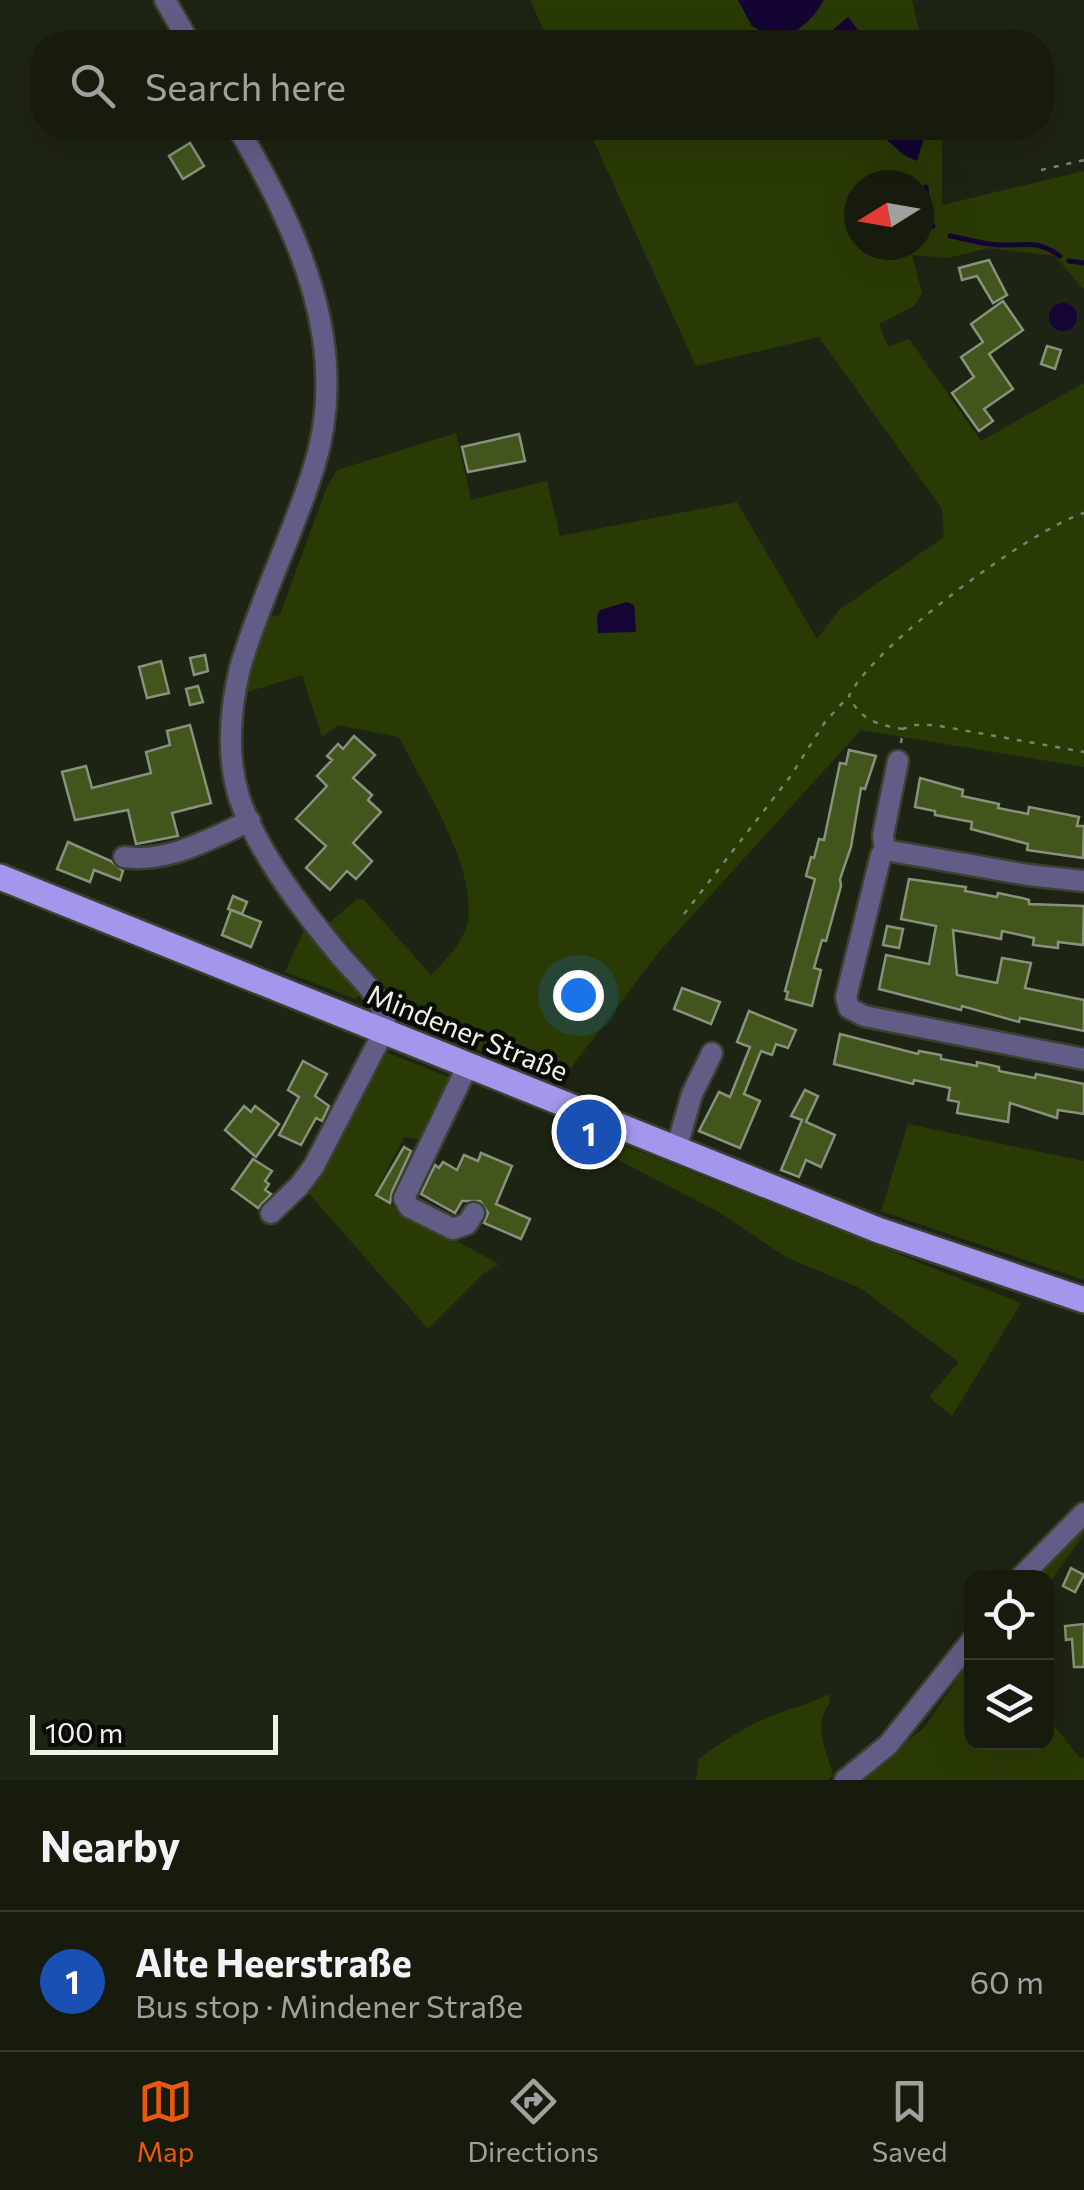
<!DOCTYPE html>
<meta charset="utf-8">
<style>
body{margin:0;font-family:Commissioner,sans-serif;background:#1f2417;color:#f1f3f6}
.controls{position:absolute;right:30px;bottom:30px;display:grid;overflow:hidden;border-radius:20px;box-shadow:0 10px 40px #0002}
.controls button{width:90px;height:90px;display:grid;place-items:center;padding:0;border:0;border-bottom:2px solid #35392e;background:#161b0e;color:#f1f3f6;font:50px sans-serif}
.compass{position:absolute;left:844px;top:170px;width:90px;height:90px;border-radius:50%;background:#161b0e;box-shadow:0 10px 40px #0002;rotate:259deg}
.scale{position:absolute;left:30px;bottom:25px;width:248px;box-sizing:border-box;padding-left:10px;border:5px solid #eef3e7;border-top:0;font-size:28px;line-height:35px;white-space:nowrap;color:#eef3e7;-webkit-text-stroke:8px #090c06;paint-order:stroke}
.you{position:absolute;left:578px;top:995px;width:35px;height:35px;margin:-25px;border:8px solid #fff;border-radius:50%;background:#1a73e8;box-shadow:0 0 0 15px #1a73e833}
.badge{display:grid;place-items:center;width:65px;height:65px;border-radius:50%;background:#ea580c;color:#fff;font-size:32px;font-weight:700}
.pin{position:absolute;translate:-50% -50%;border:5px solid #fff;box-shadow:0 2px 10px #0006}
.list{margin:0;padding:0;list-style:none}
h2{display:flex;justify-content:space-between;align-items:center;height:130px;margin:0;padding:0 40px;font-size:42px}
h2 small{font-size:32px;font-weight:400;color:#9ea19e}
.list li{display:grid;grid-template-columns:65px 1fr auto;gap:30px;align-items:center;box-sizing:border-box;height:140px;padding:0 40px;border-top:2px solid #35392e}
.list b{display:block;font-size:38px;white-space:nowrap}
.list p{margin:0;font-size:32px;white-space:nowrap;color:#9ea19e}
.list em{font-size:32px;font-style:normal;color:#9ea19e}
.icon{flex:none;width:55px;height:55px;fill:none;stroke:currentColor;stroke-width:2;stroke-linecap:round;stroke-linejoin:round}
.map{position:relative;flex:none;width:1084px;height:1780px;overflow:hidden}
.search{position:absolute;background:#161b0e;box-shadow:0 10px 40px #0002;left:30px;right:30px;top:30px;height:110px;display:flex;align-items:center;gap:25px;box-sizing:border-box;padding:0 35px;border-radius:40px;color:#9ea19e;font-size:38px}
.sheet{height:270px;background:#161b0e}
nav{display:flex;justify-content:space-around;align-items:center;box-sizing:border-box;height:140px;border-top:2px solid #35392e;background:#161b0e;font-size:28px;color:#9ea19e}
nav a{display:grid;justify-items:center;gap:5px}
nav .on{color:#ea580c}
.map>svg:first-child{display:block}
.green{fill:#2a3a05;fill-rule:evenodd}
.water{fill:#140534}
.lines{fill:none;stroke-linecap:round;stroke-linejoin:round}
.stream{stroke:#140534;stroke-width:5}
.building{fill:#42551c;stroke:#88917c;stroke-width:2.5}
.minor-casing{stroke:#3b4131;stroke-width:25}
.major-casing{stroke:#3b4131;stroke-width:30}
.path{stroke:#7b8172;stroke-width:2.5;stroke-dasharray:5 8;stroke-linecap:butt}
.minor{stroke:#625d86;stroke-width:20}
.major{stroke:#a397ed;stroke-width:25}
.labels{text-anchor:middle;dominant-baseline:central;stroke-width:9;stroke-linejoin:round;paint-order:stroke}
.street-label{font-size:28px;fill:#eef3e7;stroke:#090c06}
</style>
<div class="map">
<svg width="1084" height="1780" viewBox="0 0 1084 1780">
<rect width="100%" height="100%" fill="#1e2413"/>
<g class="green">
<path d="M530,0H738L752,26L813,17L824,0H912L922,42H867L848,17L819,42H549Z"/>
<path d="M588,128H873L904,155L916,160L927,128H942V205L1084,171V290L1055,256L989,248L947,258L912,255L922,293L914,306L879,324L888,347L909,339L981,441L1084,383V767L861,730L658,953L561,1081L416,1027L401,1005L329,923L357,899L364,900L431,975C445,961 462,944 467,925C479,869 423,786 399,737L338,725L322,737L302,675L241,694L267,614L279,617L327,487L337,470L456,433L471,500L547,481L560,536L737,502L817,639L839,610L944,537L942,509L819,337L696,366ZM859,185H919V245H859Z"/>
<path d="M305,928L360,993L356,999L285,972Z"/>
<path d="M383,1051L456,1080L427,1141L404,1137L374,1196L499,1264L484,1273L428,1329L305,1189Z"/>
<path d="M908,1124L1084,1161V1280L881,1211Z"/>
<path d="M596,1134L1021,1303L952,1416L929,1397L959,1362L862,1289L786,1257L719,1212L587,1144Z"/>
<path d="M1084,1525V1534L1047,1586L1046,1578H1029Z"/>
<path d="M971,1658L972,1742H1046L1047,1717L1079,1757L1084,1758V1780H859L925,1727Z"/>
<path d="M828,1694L830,1703C812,1725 826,1750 833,1775L828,1780H696L699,1759C724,1740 747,1725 776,1714C794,1707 811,1704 828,1694Z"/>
</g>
<g class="water">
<path d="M738,0H824C810,22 799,33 774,39L752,26Z"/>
<path d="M848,17L867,42H819Z"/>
<path d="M873,128H927L917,161L904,155Z"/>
<circle cx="1063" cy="317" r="14"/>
<path d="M627,602L634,605L636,632L598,633L597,616L600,610Z"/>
</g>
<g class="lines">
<g class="stream">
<path d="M926,187L929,222L933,226"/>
<path d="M950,236C968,239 987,246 1006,245C1030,245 1039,241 1060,256"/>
<path d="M1069,261L1084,263"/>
</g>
</g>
<g class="building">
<path d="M190,143L204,166L183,179L169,156Z"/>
<path d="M989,260L1007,295L993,303L977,276L962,280L959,268Z"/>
<path d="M1003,301L1023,330L989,354L1013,389L984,409L993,421L979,431L952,393L974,377L961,357L983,342L971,324Z"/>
<path d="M1047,346L1061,350L1055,369L1041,364Z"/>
<path d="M519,434L525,461L468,472L462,447Z"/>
<path d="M205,655L208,671L194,675L190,658Z"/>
<path d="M161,661L169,693L147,698L139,667Z"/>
<path d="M198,686L203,702L190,705L186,689Z"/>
<path d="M190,725L211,803L172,813L178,836L136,844L128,810L75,820L62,772L86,766L92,788L151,773L146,752L170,745L167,731Z"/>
<path d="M354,736L375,755L353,778L372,795L368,800L381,812L353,843L372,861L356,879L347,871L330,890L306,868L326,846L296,819L327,786L317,776L332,760L327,756L338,744L343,749Z"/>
<path d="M849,750L876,756L865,789L861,788L851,847L840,879L841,886L826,941L822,940L814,968L821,970L812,1006L786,999L788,992L785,991L815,879L806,876L811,857L814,858L819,839L824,840L840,763L846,764Z"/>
<path d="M920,778L963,790L962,796L999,804L998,808L1028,814L1029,807L1079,817L1077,826H1084L1083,858L1027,850L1028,844L971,829L972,822L935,815V811L915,807Z"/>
<path d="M68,842L111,861L123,871L120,880L94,870L90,882L57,869Z"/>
<path d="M909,879L958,886L966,887L965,891L997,897L998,893L1022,898L1029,900V904L1084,906L1083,945L1058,942V948L1033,945L1034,938L1002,931L1001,939L953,930L957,975L997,983L1002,958L1031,963L1025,988L1084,1000V1031L1020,1018L1019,1022L962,1006L961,1010L879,989L886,955L929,964L936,926L901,919Z"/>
<path d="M233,896L247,902L242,914L228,909Z"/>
<path d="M231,910L261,922L251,947L222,935Z"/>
<path d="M887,926L903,929L899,948L883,945Z"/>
<path d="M682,988L720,1002L711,1024L674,1009Z"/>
<path d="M749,1011L796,1030L788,1048L776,1044L772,1055L761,1051L744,1094L760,1101L740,1148L699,1131L719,1092L730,1097L750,1047L737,1042Z"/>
<path d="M840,1034L918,1054L919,1051L941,1055V1059L977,1066V1062L999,1067V1071L1035,1078L1036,1074L1084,1084V1114L1058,1110L1057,1118L1010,1103L1008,1122L957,1113L959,1102L948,1100L950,1088L914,1080L913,1084L834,1064Z"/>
<path d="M303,1061L327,1074L315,1096L329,1106L322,1121L316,1118L301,1145L279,1135L299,1097L288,1090Z"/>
<path d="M805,1090L818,1096L806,1122L835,1135L821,1167L806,1160L799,1177L781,1170L802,1120L791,1116Z"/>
<path d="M244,1106L251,1112L255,1106L279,1124L256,1157L225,1130Z"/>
<path d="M404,1147L411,1151L392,1192L390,1203L376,1195Z"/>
<path d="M481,1153L512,1166L496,1204L530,1219L521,1239L484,1223L488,1213L480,1201H462L455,1213L421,1194L435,1165L439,1168L443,1162L457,1170L464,1155L478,1161Z"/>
<path d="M253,1159L272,1171L265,1181L269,1184L265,1190L271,1194L258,1208L232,1189Z"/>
<path d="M1071,1568L1084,1575L1075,1592L1063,1586Z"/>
<path d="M1084,1624V1667H1074L1072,1639L1066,1640L1065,1626Z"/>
</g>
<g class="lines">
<g class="minor-casing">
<g id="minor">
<path d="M165,0L189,42"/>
<path d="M238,128C298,231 352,346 314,467C293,535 260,599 240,668C230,710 226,755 239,797C256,850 303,911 338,953C357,977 387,997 385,1029L314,1166L299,1186L271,1213"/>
<path d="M885,850L883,835L898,761"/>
<path d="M124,857C169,863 209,839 250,821"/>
<path d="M1084,881L1028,875L885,850L881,855L846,997L849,1008L864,1016L1084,1059"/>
<path d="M468,1065L404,1198L409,1207L453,1229L467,1224L474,1213"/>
<path d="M676,1150L692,1094L712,1053"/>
<path d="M1020,1578L1084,1513"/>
<path d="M845,1780L888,1745L972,1640"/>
</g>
</g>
<g class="major-casing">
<path id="major" d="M0,877L878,1230L1084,1300"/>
</g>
<g class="path">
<path d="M1041,170L1084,160"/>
<path d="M903,729C878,725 860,720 849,696C872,647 1031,529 1084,513"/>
<path d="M901,743L903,729L913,725H934L1084,752"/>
<path d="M684,914L790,777L825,722L848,697"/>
</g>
<use href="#minor" class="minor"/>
<use href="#major" class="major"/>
</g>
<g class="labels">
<g class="street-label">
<text transform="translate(468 1032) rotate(22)">Mindener Straße</text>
</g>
</g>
</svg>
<div class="controls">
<button><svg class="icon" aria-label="locate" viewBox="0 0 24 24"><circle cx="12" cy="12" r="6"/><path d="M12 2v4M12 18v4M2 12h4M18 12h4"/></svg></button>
<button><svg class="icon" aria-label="layers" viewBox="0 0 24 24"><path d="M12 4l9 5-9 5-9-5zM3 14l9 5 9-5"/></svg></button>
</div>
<svg class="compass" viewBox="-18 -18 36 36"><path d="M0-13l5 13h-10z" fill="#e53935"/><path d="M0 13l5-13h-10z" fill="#9ea19e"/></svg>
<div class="scale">100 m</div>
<div class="you"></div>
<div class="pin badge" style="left:589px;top:1132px;background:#1a4fb4">1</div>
<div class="search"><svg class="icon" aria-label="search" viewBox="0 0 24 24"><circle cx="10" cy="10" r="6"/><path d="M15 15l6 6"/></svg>Search here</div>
</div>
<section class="sheet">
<h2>Nearby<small></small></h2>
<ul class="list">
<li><span class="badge" style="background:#1a4fb4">1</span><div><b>Alte Heerstraße</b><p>Bus stop · Mindener Straße</p></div><em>60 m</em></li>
</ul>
</section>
<nav>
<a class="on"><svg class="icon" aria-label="map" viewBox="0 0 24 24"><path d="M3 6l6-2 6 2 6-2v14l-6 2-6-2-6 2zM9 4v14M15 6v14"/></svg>Map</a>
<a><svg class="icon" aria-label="directions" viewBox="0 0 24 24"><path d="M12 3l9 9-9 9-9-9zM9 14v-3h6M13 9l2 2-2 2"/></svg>Directions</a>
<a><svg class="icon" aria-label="saved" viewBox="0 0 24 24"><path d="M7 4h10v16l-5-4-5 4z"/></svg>Saved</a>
</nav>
